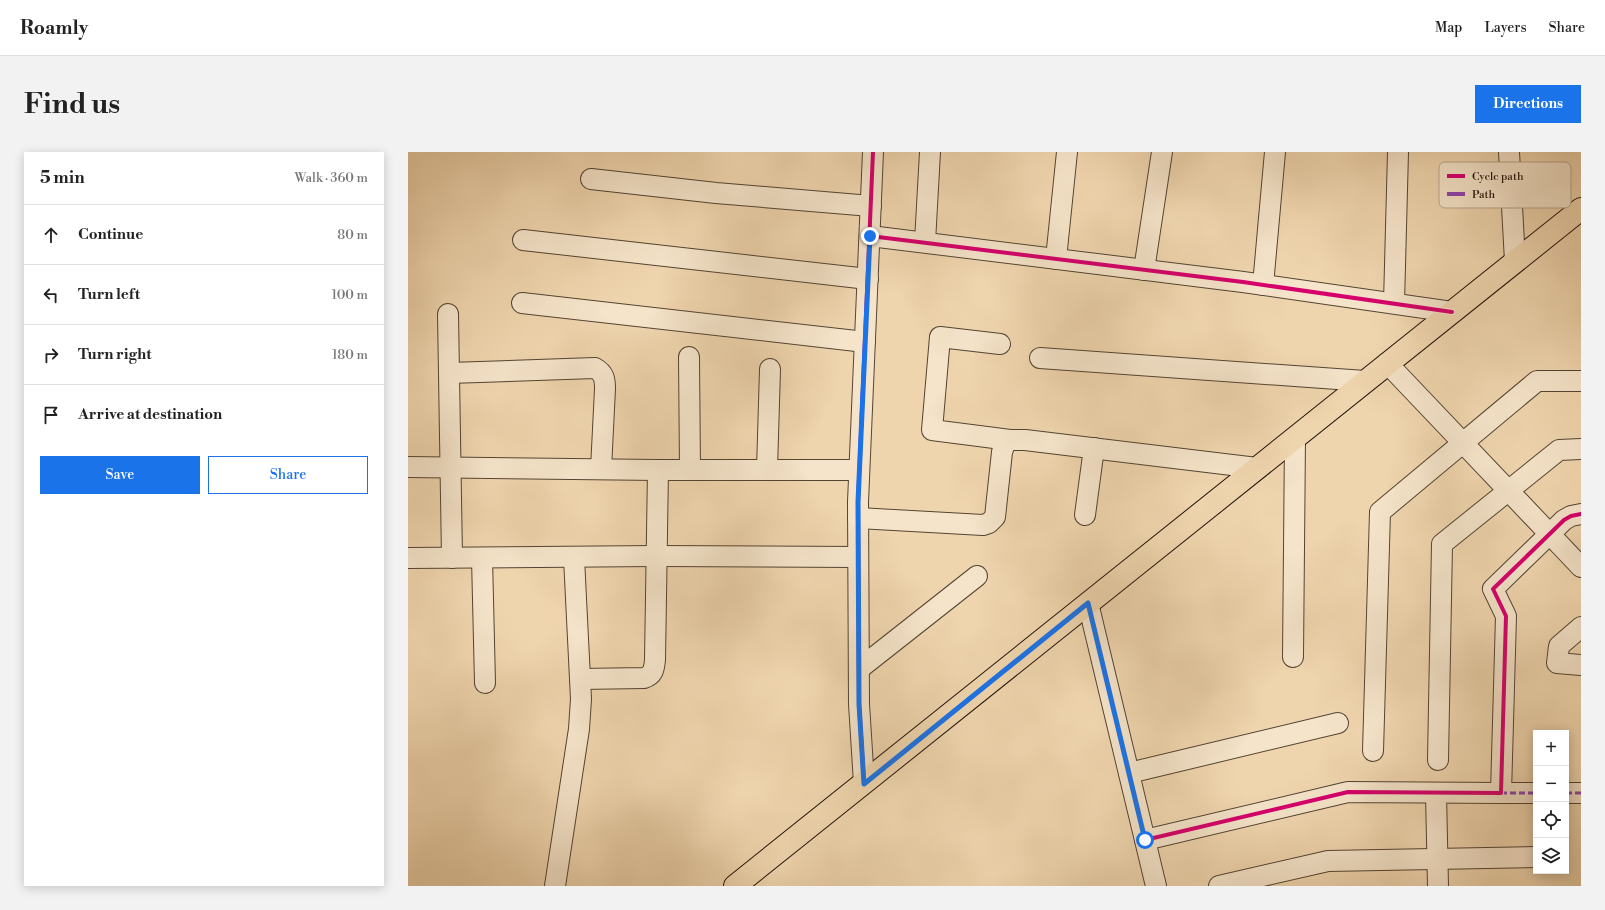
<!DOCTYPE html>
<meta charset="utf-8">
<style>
body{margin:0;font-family:"Libre Bodoni",serif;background:#f2f2f2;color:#222}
.controls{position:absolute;right:12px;bottom:12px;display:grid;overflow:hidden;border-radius:0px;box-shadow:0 2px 10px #0003}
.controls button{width:36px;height:36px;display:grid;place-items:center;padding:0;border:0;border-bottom:1px solid #e0e0e0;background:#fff;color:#222;font:20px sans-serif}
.stop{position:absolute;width:12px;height:12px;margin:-9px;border:3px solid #1a73e8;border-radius:50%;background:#fff}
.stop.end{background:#1a73e8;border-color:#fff;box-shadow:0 1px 4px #0008}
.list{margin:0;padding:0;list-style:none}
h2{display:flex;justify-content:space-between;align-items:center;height:52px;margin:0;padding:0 16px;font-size:17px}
h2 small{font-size:13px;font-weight:400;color:#767676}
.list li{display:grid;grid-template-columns:26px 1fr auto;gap:12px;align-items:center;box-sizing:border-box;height:60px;padding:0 16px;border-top:1px solid #e0e0e0}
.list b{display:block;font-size:15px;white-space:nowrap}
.list em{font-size:13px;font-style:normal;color:#767676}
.actions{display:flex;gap:8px;padding:12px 16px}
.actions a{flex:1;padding:9px 0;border:1px solid #1a73e8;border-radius:0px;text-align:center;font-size:14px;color:#1a73e8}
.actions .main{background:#1a73e8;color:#fff}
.icon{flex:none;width:22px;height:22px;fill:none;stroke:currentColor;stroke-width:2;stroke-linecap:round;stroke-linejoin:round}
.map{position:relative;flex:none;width:1173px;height:734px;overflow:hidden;border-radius:0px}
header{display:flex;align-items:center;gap:24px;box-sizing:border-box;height:56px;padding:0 20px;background:#fff;border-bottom:1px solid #e0e0e0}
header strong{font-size:19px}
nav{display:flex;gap:22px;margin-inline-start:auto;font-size:14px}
.intro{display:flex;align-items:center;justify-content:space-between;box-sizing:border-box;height:96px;padding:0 24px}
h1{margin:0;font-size:28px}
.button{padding:10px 18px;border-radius:0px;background:#1a73e8;color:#fff;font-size:14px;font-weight:700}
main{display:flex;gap:24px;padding:0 24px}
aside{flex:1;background:#fff;border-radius:0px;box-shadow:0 2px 10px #0003}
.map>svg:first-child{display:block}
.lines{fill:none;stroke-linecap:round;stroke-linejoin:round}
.minor-casing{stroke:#544433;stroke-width:22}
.major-casing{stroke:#21130a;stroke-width:24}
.minor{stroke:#f5e4ca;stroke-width:20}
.major{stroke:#efd5ae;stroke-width:22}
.quiet{stroke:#8e44ad;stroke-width:3;stroke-dasharray:6 3;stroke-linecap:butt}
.cycleway-casing{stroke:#f5e4ca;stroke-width:6}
.cycleway{stroke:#d6006c;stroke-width:4}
.route{stroke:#1a73e8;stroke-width:5}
.key{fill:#f5e4ca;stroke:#b5a590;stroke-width:1}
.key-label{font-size:11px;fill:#21130a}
</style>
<header>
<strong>Roamly</strong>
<nav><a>Map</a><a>Layers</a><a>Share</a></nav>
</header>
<div class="intro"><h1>Find us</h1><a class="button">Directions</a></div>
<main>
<aside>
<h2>5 min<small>Walk · 360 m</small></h2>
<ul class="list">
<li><svg class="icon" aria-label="ahead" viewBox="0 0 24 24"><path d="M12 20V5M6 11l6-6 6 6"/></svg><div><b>Continue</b></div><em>80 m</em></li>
<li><svg class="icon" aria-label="left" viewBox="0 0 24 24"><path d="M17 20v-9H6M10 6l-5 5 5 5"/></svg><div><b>Turn left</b></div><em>100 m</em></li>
<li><svg class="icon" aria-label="right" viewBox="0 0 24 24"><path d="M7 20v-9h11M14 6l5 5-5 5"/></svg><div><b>Turn right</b></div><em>180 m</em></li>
<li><svg class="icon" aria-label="arrive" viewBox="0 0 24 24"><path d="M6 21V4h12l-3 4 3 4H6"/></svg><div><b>Arrive at destination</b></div></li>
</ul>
<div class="actions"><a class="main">Save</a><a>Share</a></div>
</aside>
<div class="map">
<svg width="1173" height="734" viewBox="0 0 1173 734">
<rect width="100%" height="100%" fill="#efd5ae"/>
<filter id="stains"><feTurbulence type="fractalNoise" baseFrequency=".005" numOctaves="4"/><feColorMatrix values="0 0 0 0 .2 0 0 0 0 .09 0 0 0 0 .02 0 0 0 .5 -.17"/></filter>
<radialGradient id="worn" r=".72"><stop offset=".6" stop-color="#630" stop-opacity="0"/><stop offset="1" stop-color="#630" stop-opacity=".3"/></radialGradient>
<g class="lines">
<g class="minor-casing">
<g id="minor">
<path d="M1101,0L1107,109"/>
<path d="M183,27L308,41L463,54"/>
<path d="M462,84L835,130L1044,160"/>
<path d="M115,88L460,127"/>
<path d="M517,90L522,0"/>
<path d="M648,107L659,0"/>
<path d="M736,118L754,0"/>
<path d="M855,133L867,0"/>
<path d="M114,151L457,190"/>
<path d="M986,151L990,0"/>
<path d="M40,162L44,406"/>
<path d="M592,192L532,185L524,278L602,288"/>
<path d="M281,205L282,318"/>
<path d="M632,206L957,229"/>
<path d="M979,211L1173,415"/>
<path d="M41,221L187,216C196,221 197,227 197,237L193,317"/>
<path d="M0,315L250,318H451"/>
<path d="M359,318L362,217"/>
<path d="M677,363L686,296"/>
<path d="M450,366L575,373L581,371L587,365L594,300L597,292L602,288H617L849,316"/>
<path d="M0,406L248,404L450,405"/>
<path d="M74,406L77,531"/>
<path d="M680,451L748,734"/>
<path d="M1173,475L1151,494L1149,511L1173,513"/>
<path d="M885,505L887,286"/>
<path d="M451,517L569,424"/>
<path d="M172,527L236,526C245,523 246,518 247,508L250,318"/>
<path d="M965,599L972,360L1129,229H1173"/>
<path d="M1030,608L1034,392L1151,298L1173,297"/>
<path d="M721,621L930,571"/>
<path d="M456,631L451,552L450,350L465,0"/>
<path d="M1028,641L1030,734"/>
<path d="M1093,641H1128"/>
<path d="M1158,641H1173"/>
<path d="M737,688L940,640L1093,641L1098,464L1085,437L1156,368L1163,364L1173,362"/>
<path d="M147,734L171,577L173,547L166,406"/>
<path d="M811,734L920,709L1128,705"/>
</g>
</g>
<g class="major-casing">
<path id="major" d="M327,734L1173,57"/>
</g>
<use href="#minor" class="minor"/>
<use href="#major" class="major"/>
<g class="quiet">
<path d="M1093,641H1128"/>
<path d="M1158,641H1173"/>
</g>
<g class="cycleway-casing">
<g id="cycleway">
<path d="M462,84L835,130L1044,160"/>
<path d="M456,631L451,552L450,350L465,0"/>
<path d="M737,688L940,640L1093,641L1098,464L1085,437L1156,368L1163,364L1173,362"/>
</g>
</g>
<use href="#cycleway" class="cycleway"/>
</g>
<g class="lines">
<path class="route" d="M462,84L450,350L451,552L456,632L680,451L737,688"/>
</g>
<rect x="1031" y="10" width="132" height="46" rx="6" class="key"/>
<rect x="1039" y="22" width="18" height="4" fill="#d6006c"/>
<rect x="1039" y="40" width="18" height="4" fill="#8e44ad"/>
<g class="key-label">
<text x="1064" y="28">Cycle path</text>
<text x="1064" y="46">Path</text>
</g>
<rect width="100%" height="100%" filter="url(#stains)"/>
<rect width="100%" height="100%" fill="url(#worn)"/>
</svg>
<div class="controls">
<button>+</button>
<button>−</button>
<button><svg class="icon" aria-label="locate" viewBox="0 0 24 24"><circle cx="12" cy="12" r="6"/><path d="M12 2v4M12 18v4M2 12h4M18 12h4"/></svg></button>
<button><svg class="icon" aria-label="layers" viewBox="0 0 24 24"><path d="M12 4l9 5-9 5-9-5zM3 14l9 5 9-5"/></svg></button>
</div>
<div class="stop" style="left:737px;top:688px"></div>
<div class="stop end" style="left:462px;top:84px"></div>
</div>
</main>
